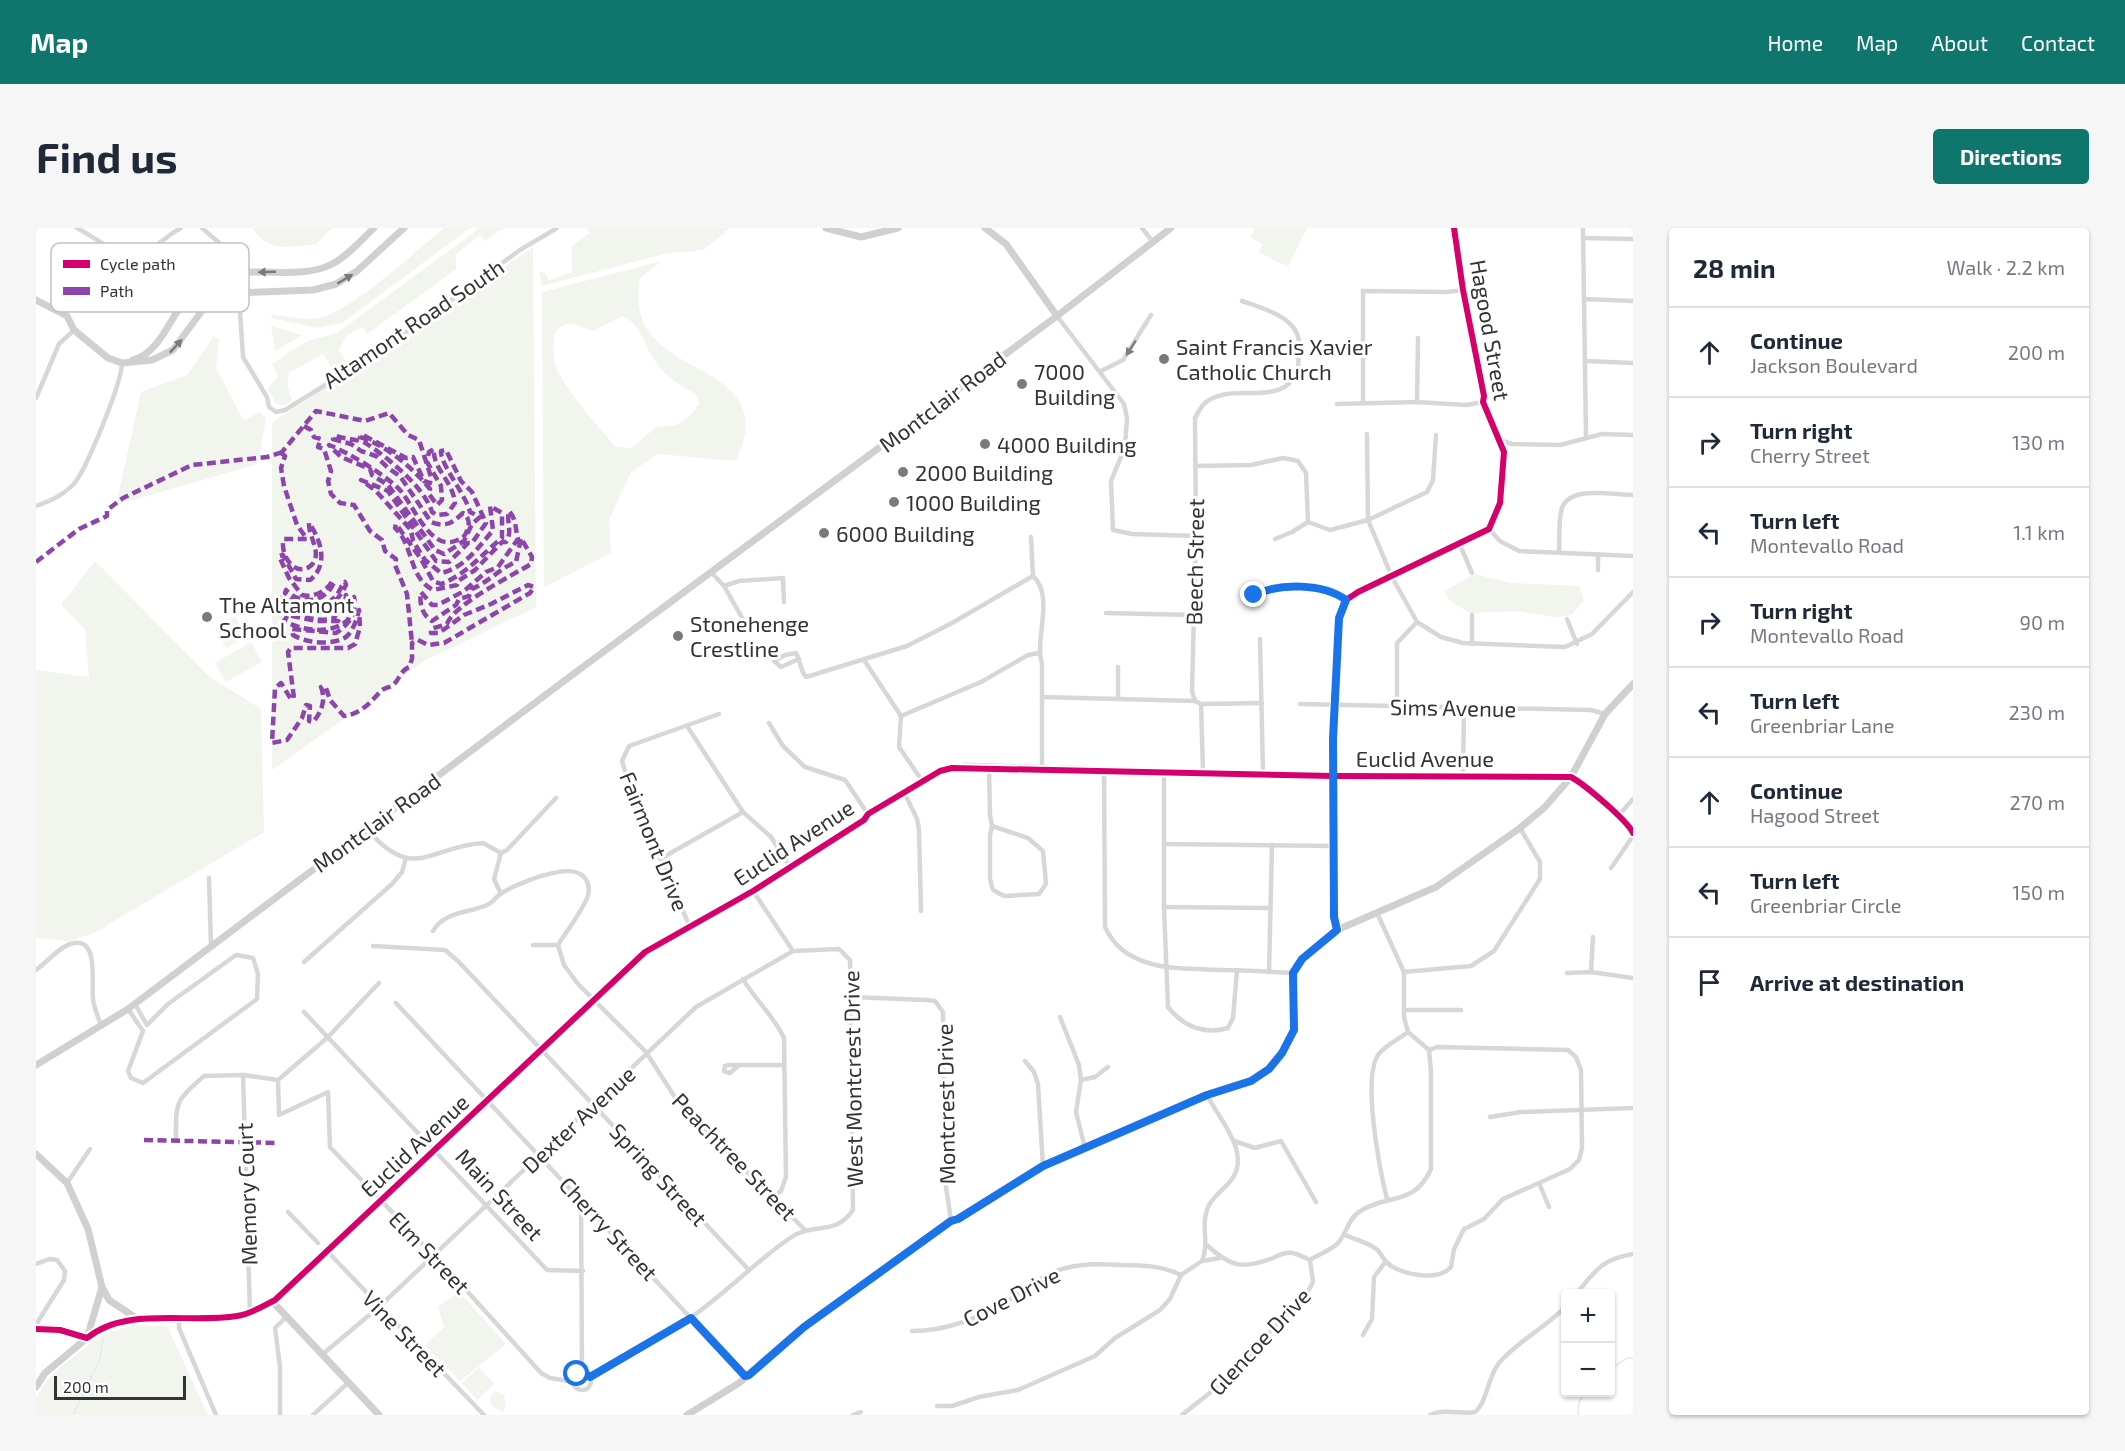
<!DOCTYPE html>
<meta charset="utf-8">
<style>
body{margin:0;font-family:"Exo 2",sans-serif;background:#f6f6f7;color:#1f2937}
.controls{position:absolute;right:18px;bottom:18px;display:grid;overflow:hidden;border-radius:6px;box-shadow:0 2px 4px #0004}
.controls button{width:54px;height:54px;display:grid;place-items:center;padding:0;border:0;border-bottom:2px solid #e0e1e3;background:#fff;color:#1f2937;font:30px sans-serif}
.scale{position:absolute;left:18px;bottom:15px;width:132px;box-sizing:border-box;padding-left:6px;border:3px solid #333;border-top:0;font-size:16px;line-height:21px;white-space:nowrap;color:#333;-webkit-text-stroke:4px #fff;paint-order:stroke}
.stop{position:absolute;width:18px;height:18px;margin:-14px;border:4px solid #1a73e8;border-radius:50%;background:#fff}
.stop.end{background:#1a73e8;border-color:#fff;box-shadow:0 2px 6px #0008}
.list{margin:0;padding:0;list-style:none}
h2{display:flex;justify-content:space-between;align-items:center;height:78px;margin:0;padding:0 24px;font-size:26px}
h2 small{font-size:20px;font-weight:400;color:#747a83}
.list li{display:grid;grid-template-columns:39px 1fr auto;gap:18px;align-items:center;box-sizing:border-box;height:90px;padding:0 24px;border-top:2px solid #e0e1e3}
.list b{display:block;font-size:22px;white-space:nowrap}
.list p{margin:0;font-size:20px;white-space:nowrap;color:#747a83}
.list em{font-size:20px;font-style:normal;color:#747a83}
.icon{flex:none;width:33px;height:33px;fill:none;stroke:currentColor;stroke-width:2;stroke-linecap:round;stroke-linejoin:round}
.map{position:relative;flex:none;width:1597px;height:1187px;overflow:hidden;border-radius:6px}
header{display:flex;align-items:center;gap:36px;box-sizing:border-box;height:84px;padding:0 30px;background:#0f766e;color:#fff}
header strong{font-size:28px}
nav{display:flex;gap:33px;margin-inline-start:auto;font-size:21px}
.intro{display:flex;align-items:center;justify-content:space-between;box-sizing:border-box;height:144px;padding:0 36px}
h1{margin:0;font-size:42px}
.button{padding:15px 27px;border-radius:6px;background:#0f766e;color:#fff;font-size:21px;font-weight:700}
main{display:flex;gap:36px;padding:0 36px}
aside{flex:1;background:#fff;border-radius:6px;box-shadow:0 2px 4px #0004}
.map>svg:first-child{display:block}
.green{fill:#f1f5ed;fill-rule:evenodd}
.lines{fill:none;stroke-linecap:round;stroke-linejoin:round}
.stream{stroke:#ddebf3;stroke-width:1.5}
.street{stroke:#d7d7d7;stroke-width:4.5}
.secondary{stroke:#d0d0d0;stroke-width:7}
.quiet{stroke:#8e44ad;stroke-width:4.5;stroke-dasharray:9 4.5;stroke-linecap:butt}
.cycleway-casing{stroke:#fff;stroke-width:10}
.cycleway{stroke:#d6006c;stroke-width:6}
.oneway{fill:#7a7a7a}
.oneway2{fill:#7d7d7d}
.route{stroke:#1a73e8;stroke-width:8}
.poi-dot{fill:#7a7a7a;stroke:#fff;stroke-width:2}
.labels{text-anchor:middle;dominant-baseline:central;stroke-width:6;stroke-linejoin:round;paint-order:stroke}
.street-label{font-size:22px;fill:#333;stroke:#fff}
.poi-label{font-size:22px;fill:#333;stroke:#fff;text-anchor:start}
.key{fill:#fff;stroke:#c2c2c2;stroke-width:1.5}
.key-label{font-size:16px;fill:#333}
</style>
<header>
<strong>Map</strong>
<nav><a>Home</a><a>Map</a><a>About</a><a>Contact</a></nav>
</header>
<div class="intro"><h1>Find us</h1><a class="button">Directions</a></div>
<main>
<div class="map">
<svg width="1597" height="1187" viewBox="0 0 1597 1187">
<rect width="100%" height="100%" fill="#fff"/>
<g class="green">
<path d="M217,0H296L280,16C256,19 229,25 217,0Z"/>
<path d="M408,0H434L306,95L281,100L235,90L236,86C252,88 271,94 287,89C322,77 378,25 408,0Z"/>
<path d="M444,0H468L449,13L444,7L420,26V41L331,106L326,99L311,107L303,122L311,137L298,144L287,126L254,144L251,156L256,173L246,178L240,176L232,161L242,148L236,136L271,113L301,105Z"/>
<path d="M551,0H694L667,22L628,26L506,58L503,44L509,45L513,52L536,44L535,18L554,5Z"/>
<path d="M1219,0H1271L1252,39L1223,24L1227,16L1214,10Z"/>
<path d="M497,19L500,379L390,432L236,542V195Z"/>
<path d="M626,33L604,50C588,140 691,129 708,184C713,201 706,218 700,233L622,226L595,244L573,292L575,325L508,359L506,64ZM586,88C605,95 608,118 619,133C629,148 644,158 660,166L663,176L653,189L640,197L620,199L596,220L580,219C561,198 537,170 523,146C515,133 512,94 535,96C542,96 550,101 557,103Z"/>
<path d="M235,98L266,107L239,123Z"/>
<path d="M178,108L183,112L180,140L207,192L224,184L230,190L222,236L80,277L105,164L151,147Z"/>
<path d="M59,333L174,449L225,481L228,604L58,705L33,713L0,710V442L53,449L49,401L25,377Z"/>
<path d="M1439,346L1475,355L1543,358L1548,372L1536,387L1518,389L1480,383L1434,385L1414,373L1408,363Z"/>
<path d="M199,388L210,409L190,420L179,399Z"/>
<path d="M215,414L226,434L190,454L179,435Z"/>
<path d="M423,1064L470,1116L424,1153L389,1117L408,1099L402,1079Z"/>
<path d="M96,1097L131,1098L172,1187H0V1170L12,1151L22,1141L64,1108Z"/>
<path d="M443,1139L458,1156L441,1172L426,1155Z"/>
<path d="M459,1163L468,1167L470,1179L467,1184L455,1178L454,1169Z"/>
</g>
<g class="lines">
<g class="stream">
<path d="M1574,1141L1591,1130H1597"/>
<path d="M37,1187L64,1131L67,1110"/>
<path d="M1542,1187L1543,1174L1549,1164"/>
</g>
<g class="street">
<path d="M41,0C63,11 88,37 114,22C125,15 133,6 145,0"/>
<path d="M166,0L197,27L201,37L207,129L231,169L233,179L240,184L249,182L344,123L484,22L521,0"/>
<path d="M1106,0L1117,14"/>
<path d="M1547,0L1550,210"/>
<path d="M1547,10L1597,11"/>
<path d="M1548,71L1597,73"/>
<path d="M1021,88L1088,176L1091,190L1089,219L1075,253L1077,302L1096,306L1160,308"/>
<path d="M1549,133L1597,135"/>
<path d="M1065,143L1087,132L1115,87"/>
<path d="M0,170L23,116L38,102"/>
<path d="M1327,174V63L1411,64L1427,62"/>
<path d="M1381,174L1382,110"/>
<path d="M1301,176L1381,174L1430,177L1447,174"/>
<path d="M1331,206L1332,292L1356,349L1381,394L1405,409L1427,415L1529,419L1556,406L1597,364"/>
<path d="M1463,212L1476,216L1524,217L1566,206L1597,207"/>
<path d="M1159,238L1215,237L1247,230L1262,233L1270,245L1272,294L1294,302L1332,292L1391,264L1397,252L1400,207"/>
<path d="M0,278C14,273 26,268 37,257C50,243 86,154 86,135"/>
<path d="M1453,301L1464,313L1483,323L1597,328"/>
<path d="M995,309L997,348C1019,368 998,412 1006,435V540"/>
<path d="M1239,311L1256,304L1272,294"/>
<path d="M1424,317L1436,345"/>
<path d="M1523,323C1524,311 1522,292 1526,280C1534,257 1578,267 1597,267"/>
<path d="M1562,326V342"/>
<path d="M675,344L688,358L703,353L747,350L748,374"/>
<path d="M688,358L709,395"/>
<path d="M1218,367C1244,355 1287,355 1310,372"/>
<path d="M1070,385L1157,387"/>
<path d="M1531,391L1541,416"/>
<path d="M1224,411L1227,546"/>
<path d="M1436,416V387"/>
<path d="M763,431L745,439L738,433L749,427L760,425C765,433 764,443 770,449L871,418L916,395L997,348"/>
<path d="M828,432L865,488L863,519L887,554"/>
<path d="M1082,439V471"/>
<path d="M1006,469L1159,473L1165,476L1226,475"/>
<path d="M1159,473L1156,463L1160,308L1159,190C1162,185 1165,178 1169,175C1194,152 1250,183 1262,140C1263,133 1262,124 1263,117C1264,90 1227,80 1206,73"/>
<path d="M1165,476L1167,543"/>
<path d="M1264,476L1555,482L1569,486"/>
<path d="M1361,478V415L1381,394"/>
<path d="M865,488L945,454L992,427L1003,425"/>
<path d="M733,495L747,518L769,539L809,552L832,586"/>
<path d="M651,498L707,584L735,609L754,639"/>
<path d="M953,540L954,588L956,598L954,607V651L957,662L968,668L1003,666L1010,656L1007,623L992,610L956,598"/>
<path d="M1068,541L1069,699C1090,745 1145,740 1188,742C1211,742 1234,744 1257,745"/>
<path d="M1128,543V679L1132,779C1148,799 1167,807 1192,800L1197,790L1201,742"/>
<path d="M1427,548L1428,480"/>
<path d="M1535,549C1548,556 1591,592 1597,605"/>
<path d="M869,566L881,591L883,601L885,683"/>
<path d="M1583,587L1597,571"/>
<path d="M331,601C378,656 394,618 447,615L465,625"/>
<path d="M1128,616L1297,618"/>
<path d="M624,631L707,584"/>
<path d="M1575,640L1597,608"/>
<path d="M173,650L175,719"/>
<path d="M465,666L458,651L465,625L471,622L520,570"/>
<path d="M1128,679L1233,680"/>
<path d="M653,697L592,553L586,533L593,518L683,486"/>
<path d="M397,703C410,682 433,686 453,676C457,674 459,670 463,667C477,657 534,632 548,649C553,654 554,664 551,670C544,687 531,702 522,717L528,737L542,756L610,824L642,874L769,1002"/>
<path d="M497,717H522"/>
<path d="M337,718L409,722L422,733L712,1041"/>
<path d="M268,734L356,656L366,644L370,630"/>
<path d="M0,742C10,735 22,720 34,716C64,706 55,755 57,771C58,780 62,789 65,797"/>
<path d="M1233,744L1236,617"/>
<path d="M1368,744L1435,738L1458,723L1504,651V634L1484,600"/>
<path d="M1555,744L1557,709"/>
<path d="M1531,745L1555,744L1597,750"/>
<path d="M707,751C719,772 738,788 748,810L750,949L745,963L738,969"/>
<path d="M816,769L891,772L899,773L907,784L909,953L915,992"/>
<path d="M360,775L709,1148"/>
<path d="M92,781L107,803L92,843L95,850L107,855L221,771L222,746L217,730L200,727L132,776L111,797L99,776"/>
<path d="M1368,782H1425"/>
<path d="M268,784L511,1042L547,1043"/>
<path d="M1024,789L1043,837L1045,852L1040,884L1049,920"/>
<path d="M989,833L998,844L1002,856L1007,938"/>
<path d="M702,838L694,845L688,843L689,838L693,837H746"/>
<path d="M207,847L214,1085"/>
<path d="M242,852L243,887L292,864L294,919L422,1053L505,1145L514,1150L538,1154"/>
<path d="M1045,852L1059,849L1072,839"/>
<path d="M1454,889L1485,884L1597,880"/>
<path d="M140,913C140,873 138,875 168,848L207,847L242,852L291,810L343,755"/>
<path d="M1198,913L1219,920L1245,913L1280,974"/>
<path d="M31,955L54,921"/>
<path d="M1503,955L1513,979"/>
<path d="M545,970L546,1145"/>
<path d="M1351,971C1344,943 1326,851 1342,827C1349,817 1363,811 1372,804"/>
<path d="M252,984L282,1015"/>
<path d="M1309,1007C1318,1011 1330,1014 1339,1020C1344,1023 1346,1029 1350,1034C1364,1047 1402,1054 1415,1039L1418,1021L1428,1001L1448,991L1467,971L1534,941L1543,932L1546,920L1545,842L1540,829L1532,822L1401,819L1393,822"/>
<path d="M291,1023L448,1187"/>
<path d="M1274,1032C1283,1026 1296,1022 1302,1015C1311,1005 1312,991 1323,984C1351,965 1378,979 1395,941V845L1393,822L1372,804L1368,789V744L1341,685"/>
<path d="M1166,1033C1174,1014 1164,998 1172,979C1178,967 1189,961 1196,951C1215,924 1183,891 1171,867"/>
<path d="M0,1036L14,1031L21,1032L29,1043L28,1052L1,1095V1100"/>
<path d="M1540,1066C1560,1042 1566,1031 1597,1026"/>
<path d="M143,1092V1100L180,1187"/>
<path d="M0,1101L24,1102L51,1110"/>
<path d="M876,1103C912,1103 946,1089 976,1070C990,1061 1006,1047 1023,1042C1044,1035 1064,1036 1086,1037C1106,1037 1127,1038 1145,1047"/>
<path d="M1327,1107L1336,1091L1338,1049L1350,1033"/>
<path d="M287,1126L344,1078L660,779L757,723"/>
<circle cx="546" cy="1153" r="9"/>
<path d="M554,1149C589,1130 625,1111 657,1088C691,1064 719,1034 754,1010C777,994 800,1008 817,982L814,732L803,721L757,723L717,663"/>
<path d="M901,1178H916L943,1169L982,1162L1059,1128L1079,1110L1124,1082L1134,1071L1145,1047L1166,1033L1184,1030"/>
<path d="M244,1187V1139L239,1100L251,1088"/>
<path d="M277,1187L312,1155"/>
<path d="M817,1187L825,1184"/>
<path d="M1146,1187L1195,1148L1239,1098L1268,1071L1277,1054L1274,1032C1268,1029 1262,1026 1256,1025C1249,1024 1243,1027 1237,1030C1208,1041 1196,1040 1172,1018"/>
<path d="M1394,1187C1408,1180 1426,1187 1439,1184C1451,1175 1452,1148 1463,1135C1481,1113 1510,1100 1530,1078"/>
</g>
<g class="secondary">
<path d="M790,0L825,9L862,0"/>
<path d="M949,0L970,16L1021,88"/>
<path d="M0,72L31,88L38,102L72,130L86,135L116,132L137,122L168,80L179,71L198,65L277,62L300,56L321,43L368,0"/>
<path d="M97,132C131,123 137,70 170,53C207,33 260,55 296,36C312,28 325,12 338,0"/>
<path d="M1301,702L1298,689L1297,511L1303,390L1310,372L1322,364L1453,301L1464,275L1468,224L1447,174L1448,168L1427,62L1418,0"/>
<path d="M0,837L92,781L532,450L1021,88L1135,0"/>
<path d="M0,926L31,955L52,1001L66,1059L73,1072L100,1090"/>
<path d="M236,1073L343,1187"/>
<path d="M51,1110C90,1078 152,1096 201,1088C215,1086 227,1078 239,1072L609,724L717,663L828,592L832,586L904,543L928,538L1298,548L1535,549"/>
<path d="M0,1159L9,1145L51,1110L66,1059"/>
<path d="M651,1187L703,1155L768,1099L915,992L922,991L1007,938L1171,867L1215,853L1233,841L1246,825L1258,802L1257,745L1266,731L1301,702L1400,659L1484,600L1509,579L1535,549L1569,486L1597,456"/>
</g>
<g class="quiet">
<path d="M268,198L275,202L278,209L285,211L282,219L288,221L295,243L292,253L295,266L304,275L318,277L334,303L346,312L349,323L360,331L359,337L371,366L376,415"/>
<path d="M245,225L249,228L245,240L248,258L261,297L271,311H248C243,324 257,349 273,339C289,328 272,309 273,295C285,312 293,337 274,352L260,351L247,327L243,328L253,350L266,367C277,370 292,363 296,353L298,354C290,375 264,378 250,362L249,365C263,378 281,386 298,370C303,366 304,359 309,354L310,357C293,390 274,390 245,370L241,371C249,386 281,396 298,390L310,367L309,377L302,393H280L252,387L248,393C267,403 295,407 312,392L318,369C322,385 312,397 300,405L256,401L257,407C270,415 296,418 310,409C317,403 321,391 323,382L324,399L319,416L312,420H255L252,424L258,470L255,471L245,455L239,460L236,515L251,512L266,490L270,477L274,478L273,493L277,494C286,484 290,471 285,459L290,460L294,472L308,488C324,486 334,475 344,464C347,460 353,460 357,457C364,451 364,443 373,439L376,431V415L382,412L392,417L408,415L494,365L498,359L492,357L455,376L428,387L403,405H395V401L411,396C417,377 477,347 495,336L496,329L485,310L480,334C466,339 451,355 436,361L433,368L423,371L420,377L396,393C386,387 383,375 385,364L396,377H402L428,363L450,344L462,339L482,311C479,301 481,292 473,283C470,294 477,304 470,314H466L439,342L422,353L421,357L397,362C372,349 378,317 359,300L360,296L385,331L397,353L405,356C431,346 446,326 466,310V285L454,278L457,302C444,318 427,341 405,345L389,332L377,313L375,302L340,263L325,252L352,263L400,333L413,334L432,315H436L450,295L436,264L425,253L410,222L405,223C404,236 430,267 434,284L444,289L436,296L428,313L408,326L399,322L352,257L336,247L334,241L305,229L293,217C312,224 347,246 362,260C376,273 393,323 419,313C424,311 428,310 430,305C434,297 434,290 427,285C416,295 410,300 395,294L364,248L352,240L340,228L325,223L315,216L297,211L300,208C308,211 324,211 331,216C352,230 389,260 396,284L401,287L411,286L419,275C417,253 396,240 398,221L393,224L391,234L405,258L406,272L401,277L393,266L394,261C378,241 350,217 324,209L327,207L370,230L377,229L388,253L394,255L395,249L383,212L372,207L353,185L329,193L280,183L246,224"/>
<path d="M0,334L43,301L71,288V282L87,270L156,237L231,229L247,224"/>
<path d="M108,912L242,915"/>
</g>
<g class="cycleway-casing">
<g id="cycleway">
<path d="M1301,702L1298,689L1297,511L1303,390L1310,372L1322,364L1453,301L1464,275L1468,224L1447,174L1448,168L1427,62L1418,0"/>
<path d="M0,1101L24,1102L51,1110C90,1078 152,1096 201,1088C215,1086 227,1078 239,1072L609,724L717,663L828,592L832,586L904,543L916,540L1298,548L1535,549C1548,556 1591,592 1597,605"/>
</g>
</g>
<use href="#cycleway" class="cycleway"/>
</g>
<defs><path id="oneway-solid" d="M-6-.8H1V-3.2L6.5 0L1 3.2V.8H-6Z" transform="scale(1.5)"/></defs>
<g class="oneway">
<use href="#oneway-solid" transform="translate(231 44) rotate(178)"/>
<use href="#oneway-solid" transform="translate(309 51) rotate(-31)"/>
<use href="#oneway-solid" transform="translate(140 118) rotate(-47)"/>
</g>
<use class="oneway2" href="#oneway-solid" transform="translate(1095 120) rotate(122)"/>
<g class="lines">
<path class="route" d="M541,1146L549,1145L554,1149L655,1090L709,1148L713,1147L768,1099L915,993L922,991L1007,938L1171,867L1215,853L1233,841L1246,825L1258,802L1257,745L1266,731L1301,702L1298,689L1297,511L1303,390L1310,372C1287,355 1244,355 1218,367"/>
</g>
<g class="poi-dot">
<circle cx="1128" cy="131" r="6"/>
<circle cx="986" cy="156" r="6"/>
<circle cx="949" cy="216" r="6"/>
<circle cx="867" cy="244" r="6"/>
<circle cx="858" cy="274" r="6"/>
<circle cx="788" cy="305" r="6"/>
<circle cx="171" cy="389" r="6"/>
<circle cx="642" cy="408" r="6"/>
</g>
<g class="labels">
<g class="street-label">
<text transform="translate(377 95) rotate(-34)">Altamont Road South</text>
<text transform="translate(1455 102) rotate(80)">Hagood Street</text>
<text transform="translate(906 173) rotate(-37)">Montclair Road</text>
<text transform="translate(1158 334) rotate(-89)">Beech Street</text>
<text transform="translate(1417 479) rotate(1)">Sims Avenue</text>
<text x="1389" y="530">Euclid Avenue</text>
<text transform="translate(340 594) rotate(-36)">Montclair Road</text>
<text transform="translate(619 613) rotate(68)">Fairmont Drive</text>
<text transform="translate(757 614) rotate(-33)">Euclid Avenue</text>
<text transform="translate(816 851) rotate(-91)">West Montcrest Drive</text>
<text transform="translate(909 876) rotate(-91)">Montcrest Drive</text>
<text transform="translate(542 891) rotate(-43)">Dexter Avenue</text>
<text transform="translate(378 917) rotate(-43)">Euclid Avenue</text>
<text transform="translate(699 928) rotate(46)">Peachtree Street</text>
<text transform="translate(623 946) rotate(47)">Spring Street</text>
<text transform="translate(210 966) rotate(-92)">Memory Court</text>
<text transform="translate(464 966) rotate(47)">Main Street</text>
<text transform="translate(573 1000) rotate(47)">Cherry Street</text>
<text transform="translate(394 1024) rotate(46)">Elm Street</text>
<text transform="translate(975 1068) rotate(-27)">Cove Drive</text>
<text transform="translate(369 1105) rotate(46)">Vine Street</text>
<text transform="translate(1223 1113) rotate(-47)">Glencoe Drive</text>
</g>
<g class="poi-label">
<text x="1140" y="118">Saint Francis Xavier<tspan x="1140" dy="25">Catholic Church</tspan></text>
<text x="998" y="143">7000<tspan x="998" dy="25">Building</tspan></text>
<text x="961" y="216">4000 Building</text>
<text x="879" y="244">2000 Building</text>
<text x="870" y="274">1000 Building</text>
<text x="800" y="305">6000 Building</text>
<text x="183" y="376">The Altamont<tspan x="183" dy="25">School</tspan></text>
<text x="654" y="395">Stonehenge<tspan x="654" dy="25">Crestline</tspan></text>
</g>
</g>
<rect x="15" y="15" width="198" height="69" rx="9" class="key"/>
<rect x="27" y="32" width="27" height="8" fill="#d6006c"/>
<rect x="27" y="59" width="27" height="8" fill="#8e44ad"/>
<g class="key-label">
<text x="64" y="42">Cycle path</text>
<text x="64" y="69">Path</text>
</g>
</svg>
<div class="controls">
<button>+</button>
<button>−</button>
</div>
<div class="scale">200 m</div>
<div class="stop" style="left:541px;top:1146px"></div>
<div class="stop end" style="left:1218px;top:367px"></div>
</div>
<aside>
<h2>28 min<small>Walk · 2.2 km</small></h2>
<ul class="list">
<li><svg class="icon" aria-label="ahead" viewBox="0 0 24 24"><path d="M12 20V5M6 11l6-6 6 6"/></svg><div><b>Continue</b><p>Jackson Boulevard</p></div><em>200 m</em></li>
<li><svg class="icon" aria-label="right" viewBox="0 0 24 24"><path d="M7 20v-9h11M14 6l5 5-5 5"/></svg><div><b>Turn right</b><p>Cherry Street</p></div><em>130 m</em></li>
<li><svg class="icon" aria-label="left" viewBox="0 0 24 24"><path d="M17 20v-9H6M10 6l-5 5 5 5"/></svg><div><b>Turn left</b><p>Montevallo Road</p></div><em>1.1 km</em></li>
<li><svg class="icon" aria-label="right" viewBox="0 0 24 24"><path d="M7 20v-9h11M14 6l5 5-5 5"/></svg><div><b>Turn right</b><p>Montevallo Road</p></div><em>90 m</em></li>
<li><svg class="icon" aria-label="left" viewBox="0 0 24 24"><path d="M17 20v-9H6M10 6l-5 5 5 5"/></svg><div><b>Turn left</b><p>Greenbriar Lane</p></div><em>230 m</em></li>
<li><svg class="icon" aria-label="ahead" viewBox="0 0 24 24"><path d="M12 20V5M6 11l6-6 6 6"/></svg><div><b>Continue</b><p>Hagood Street</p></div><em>270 m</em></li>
<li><svg class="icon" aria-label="left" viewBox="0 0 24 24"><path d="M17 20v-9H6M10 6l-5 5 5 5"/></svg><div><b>Turn left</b><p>Greenbriar Circle</p></div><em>150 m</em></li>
<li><svg class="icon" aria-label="arrive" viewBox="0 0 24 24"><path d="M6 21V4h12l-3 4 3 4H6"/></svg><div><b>Arrive at destination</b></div></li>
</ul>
</aside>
</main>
